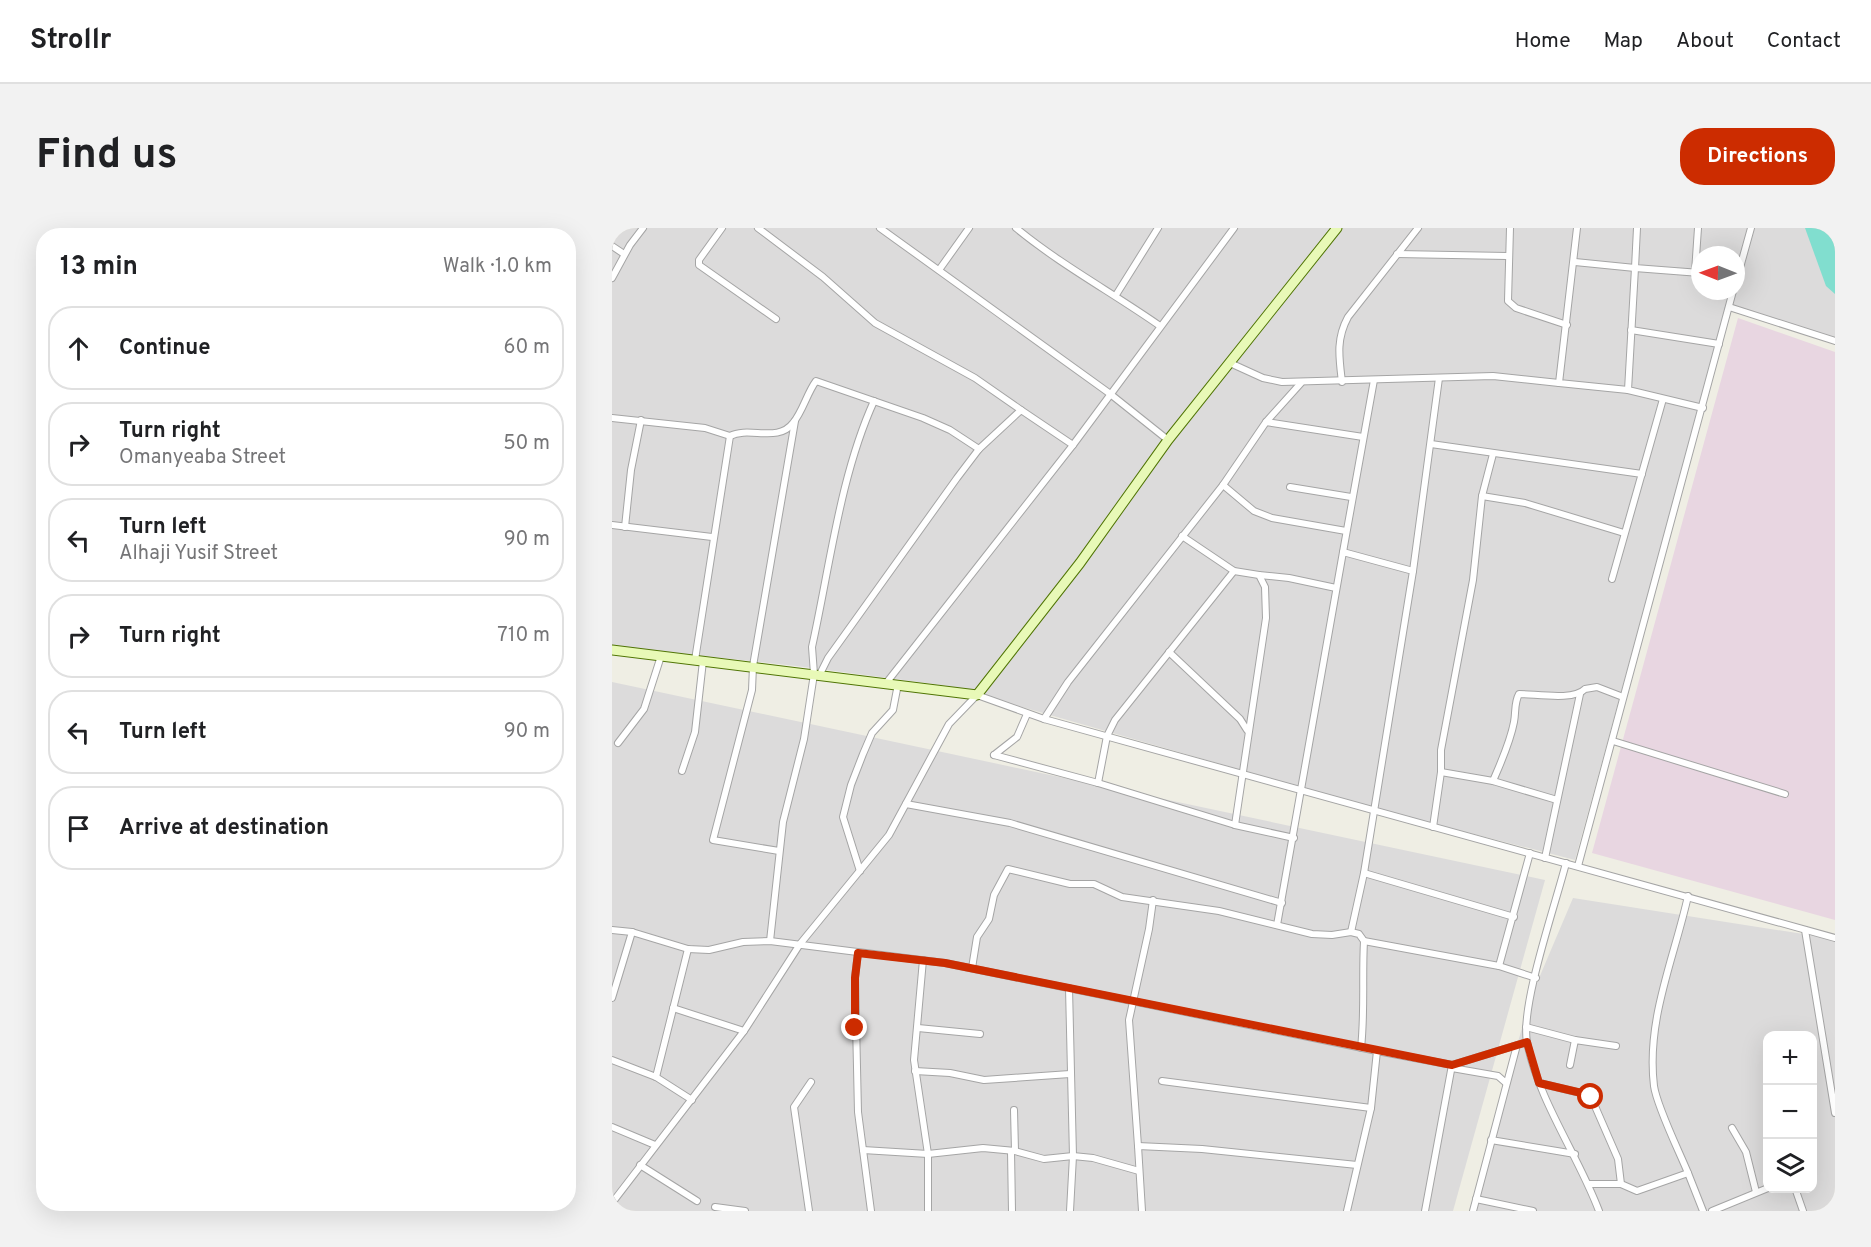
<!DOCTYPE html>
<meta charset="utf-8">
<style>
body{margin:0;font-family:Overpass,sans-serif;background:#f2f2f2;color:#202124}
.controls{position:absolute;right:18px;bottom:18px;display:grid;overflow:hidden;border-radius:12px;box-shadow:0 6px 24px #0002}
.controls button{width:54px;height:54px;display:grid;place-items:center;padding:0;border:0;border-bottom:2px solid #e0e0e0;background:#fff;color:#202124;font:30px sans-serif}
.compass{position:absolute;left:1079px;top:18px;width:54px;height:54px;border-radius:50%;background:#fff;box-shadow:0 6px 24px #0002;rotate:271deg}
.stop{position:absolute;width:18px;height:18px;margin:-14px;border:4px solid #cc2c00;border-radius:50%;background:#fff}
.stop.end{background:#cc2c00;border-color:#fff;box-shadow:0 2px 6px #0008}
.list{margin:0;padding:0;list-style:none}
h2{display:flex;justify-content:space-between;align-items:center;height:78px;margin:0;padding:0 24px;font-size:26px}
h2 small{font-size:20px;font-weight:400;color:#757577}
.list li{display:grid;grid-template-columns:39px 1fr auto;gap:18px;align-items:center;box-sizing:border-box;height:84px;margin:0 12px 12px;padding:0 12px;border:2px solid #e0e0e0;border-radius:24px}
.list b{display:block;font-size:22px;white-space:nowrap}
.list p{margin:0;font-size:20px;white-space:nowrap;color:#757577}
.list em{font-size:20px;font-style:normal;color:#757577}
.icon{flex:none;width:33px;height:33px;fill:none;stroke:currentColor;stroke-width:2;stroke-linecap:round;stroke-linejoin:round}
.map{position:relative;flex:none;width:1223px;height:983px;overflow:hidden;border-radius:24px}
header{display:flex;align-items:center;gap:36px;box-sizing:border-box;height:84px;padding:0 30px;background:#fff;border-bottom:2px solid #e0e0e0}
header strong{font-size:28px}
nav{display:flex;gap:33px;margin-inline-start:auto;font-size:21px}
.intro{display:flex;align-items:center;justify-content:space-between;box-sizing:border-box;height:144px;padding:0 36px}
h1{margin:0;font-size:42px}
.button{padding:15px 27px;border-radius:24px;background:#cc2c00;color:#fff;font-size:21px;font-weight:700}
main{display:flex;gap:36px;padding:0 36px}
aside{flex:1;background:#fff;border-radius:24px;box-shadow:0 6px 24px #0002}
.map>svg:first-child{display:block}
.residential{fill:#dcdbdb;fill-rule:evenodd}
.industrial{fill:#e8d6e1}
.pitch{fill:#81decf}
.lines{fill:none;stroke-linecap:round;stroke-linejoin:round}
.street-casing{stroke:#a5a5a5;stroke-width:8}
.secondary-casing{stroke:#507505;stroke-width:11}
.street{stroke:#fff;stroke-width:6}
.secondary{stroke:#e8f9b7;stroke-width:9}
.route{stroke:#cc2c00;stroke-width:8}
</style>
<header>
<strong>Strollr</strong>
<nav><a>Home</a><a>Map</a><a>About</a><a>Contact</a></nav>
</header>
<div class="intro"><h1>Find us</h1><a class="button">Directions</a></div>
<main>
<aside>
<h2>13 min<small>Walk · 1.0 km</small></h2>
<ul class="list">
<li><svg class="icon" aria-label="ahead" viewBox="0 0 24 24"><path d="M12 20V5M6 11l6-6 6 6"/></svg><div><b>Continue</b></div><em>60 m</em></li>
<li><svg class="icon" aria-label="right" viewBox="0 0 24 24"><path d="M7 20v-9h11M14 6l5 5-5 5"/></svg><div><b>Turn right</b><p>Omanyeaba Street</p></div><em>50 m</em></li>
<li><svg class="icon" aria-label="left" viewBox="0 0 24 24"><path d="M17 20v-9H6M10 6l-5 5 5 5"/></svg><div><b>Turn left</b><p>Alhaji Yusif Street</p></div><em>90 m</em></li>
<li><svg class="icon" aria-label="right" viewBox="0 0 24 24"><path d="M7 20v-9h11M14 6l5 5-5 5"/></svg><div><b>Turn right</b></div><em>710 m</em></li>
<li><svg class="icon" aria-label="left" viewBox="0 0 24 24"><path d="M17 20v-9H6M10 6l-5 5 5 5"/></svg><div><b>Turn left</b></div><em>90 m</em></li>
<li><svg class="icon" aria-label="arrive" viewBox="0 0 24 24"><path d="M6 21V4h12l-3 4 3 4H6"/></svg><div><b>Arrive at destination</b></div></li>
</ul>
</aside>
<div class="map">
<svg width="1223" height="983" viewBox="0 0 1223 983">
<rect width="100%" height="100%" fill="#efeee4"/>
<g class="residential">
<path d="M0,0H1136L1124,45V27H1088V63H1119L963,632L765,581L337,458L184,438L0,418Z"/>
<path d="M1140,0H1223V114L1117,79L1121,63H1124V54Z"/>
<path d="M0,454L933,652L841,983H0Z"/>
<path d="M961,670L1223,711V983H857L919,769ZM1156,808H1200V960H1156Z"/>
</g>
<path class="industrial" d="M1126,90L1223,124V692L980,625Z"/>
<path class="pitch" d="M1193,0H1223V66L1214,58Z"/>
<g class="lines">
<g class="street-casing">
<g id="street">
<path d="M110,0L87,32V37L164,91"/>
<path d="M146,0L211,49L263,95L363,150L409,182"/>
<path d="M268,0L497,165L556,212"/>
<path d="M404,0C449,37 501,65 548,98"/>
<path d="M898,0L896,73L904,80L955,97"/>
<path d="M965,0L947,155L1016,162"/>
<path d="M1025,0L1023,40L1088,45"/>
<path d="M0,18L12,26"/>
<path d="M785,26L895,28"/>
<path d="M963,34L1023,40L1016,162L1091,180"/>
<path d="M327,42L357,0"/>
<path d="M1083,44L1086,0"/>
<path d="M0,50L18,17L31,0"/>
<path d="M1124,54L1139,0"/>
<path d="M504,67L546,0"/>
<path d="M1117,79L1223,113"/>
<path d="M1019,102L1107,116"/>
<path d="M618,135L651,150L670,154L881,148L947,155"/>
<path d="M730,154C727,129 724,111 736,89L806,0"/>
<path d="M0,190L93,200L118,208"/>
<path d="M654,194L751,209"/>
<path d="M118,208C137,198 166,215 181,195C191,183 195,165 204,153L311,190L338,202L367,221"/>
<path d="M819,216L1030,246"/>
<path d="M611,257L642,283L660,290L734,303"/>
<path d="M678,259L739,269"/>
<path d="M870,268L913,275L1012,305"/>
<path d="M0,297L100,309"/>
<path d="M13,299L19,242L29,192"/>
<path d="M570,308L622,343L647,347L653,359L654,390L623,597"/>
<path d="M731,324L762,152"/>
<path d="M801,343L827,150"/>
<path d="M647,347L677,350L724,360"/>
<path d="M1000,351L1051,171"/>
<path d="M557,424L628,491L635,502"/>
<path d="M83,432L118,208"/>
<path d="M208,446L216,430L345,250L367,221L409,182L461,217"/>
<path d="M275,454L461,217L622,0"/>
<path d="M432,491L456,454L611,257L654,194L689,155"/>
<path d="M1001,513L1173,566"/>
<path d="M6,515L32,481L49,428"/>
<path d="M382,527L486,555L623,597L682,610"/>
<path d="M382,527L405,509L415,486"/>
<path d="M70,543L83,504L91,433"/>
<path d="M829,544L881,553L945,572"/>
<path d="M881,553C889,534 898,515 902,494C904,484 902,475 907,466C924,466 962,473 973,461L985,459L1011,469"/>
<path d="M486,555L495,508L503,492L622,343"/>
<path d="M294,576L398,595L670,675"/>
<path d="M821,599L829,544V522L861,352L870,268L881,226"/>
<path d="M167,623L101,612L140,462L141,438L183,193"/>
<path d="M933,630L968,466"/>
<path d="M954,635C944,675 908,778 915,814C927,874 966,927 987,983"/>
<path d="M966,638L1121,63"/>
<path d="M248,643L231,589L239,557L251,526L260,505L281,482L286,456"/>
<path d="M752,645L902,689"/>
<path d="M665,697L731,324L801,343L752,645L739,704"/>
<path d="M0,702L20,704"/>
<path d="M1193,702L1223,885"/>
<path d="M158,713L171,594L192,511L202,446L200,419C218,338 228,248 262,173"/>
<path d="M246,725L243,749L246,884L259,983"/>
<path d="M311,732L302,832L316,926V983"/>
<path d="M887,738L918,625"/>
<path d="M360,740L365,709L377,691L382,667L396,641L458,656H482L510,669L607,683L700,706L720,707L739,704L747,706L752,713L887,738L924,750"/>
<path d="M457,760L461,928L458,983"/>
<path d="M0,770L20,704L76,721L97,722L131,714L158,713L333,735L765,823"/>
<path d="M61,780L132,803"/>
<path d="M914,799L963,812"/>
<path d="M306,800L368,806"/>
<path d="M749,820C753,784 750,749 752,713"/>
<path d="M0,832L44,849L80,872"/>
<path d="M958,837L963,812L1004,818"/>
<path d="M840,840L886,848L894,855"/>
<path d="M303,843L338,845L372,852L458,846"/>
<path d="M44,849L76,721"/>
<path d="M550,853L759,880"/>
<path d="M927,855L973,866L979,869L1006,931L1009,956"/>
<path d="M402,882L403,923"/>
<path d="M0,899L43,917"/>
<path d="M1120,900L1134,924L1144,964"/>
<path d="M879,912L963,926"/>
<path d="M526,918L517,792L537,701L541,672"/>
<path d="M251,922L316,926L371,920L403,923L432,931L461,928L481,930L527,943"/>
<path d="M399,923L400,983"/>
<path d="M28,937L85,973"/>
<path d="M1076,945C1067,923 1045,879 1042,858C1034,792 1062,731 1076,668"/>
<path d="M977,956H1009L1025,963L1076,945L1091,983"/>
<path d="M1183,960L1191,983"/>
<path d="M864,971L921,983"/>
<path d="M0,975L132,803L188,716L277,607L337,496L365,467L432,491L1223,710"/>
<path d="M103,979L133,983"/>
<path d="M197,983L182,879L199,854"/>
<path d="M530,983L526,918L590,921L745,937"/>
<path d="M735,983L759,880L765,823L840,837"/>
<path d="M813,983L840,837L905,817"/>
<path d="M861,983L905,817L915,814"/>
<path d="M1100,983L1156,960"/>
</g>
</g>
<g class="secondary-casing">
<path id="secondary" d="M0,422L365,467L468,335L556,212L725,0"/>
</g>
<use href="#street" class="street"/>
<use href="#secondary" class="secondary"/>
</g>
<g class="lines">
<path class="route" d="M243,800V750L246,725L333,735L840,837L915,814L927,855L974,866L979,869"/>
</g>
</svg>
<div class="controls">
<button>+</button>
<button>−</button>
<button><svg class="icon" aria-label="layers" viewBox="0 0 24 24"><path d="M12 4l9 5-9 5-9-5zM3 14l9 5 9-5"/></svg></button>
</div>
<svg class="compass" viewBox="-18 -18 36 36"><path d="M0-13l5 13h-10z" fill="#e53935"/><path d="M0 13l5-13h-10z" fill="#757577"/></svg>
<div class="stop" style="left:979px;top:869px"></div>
<div class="stop end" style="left:243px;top:800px"></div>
</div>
</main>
